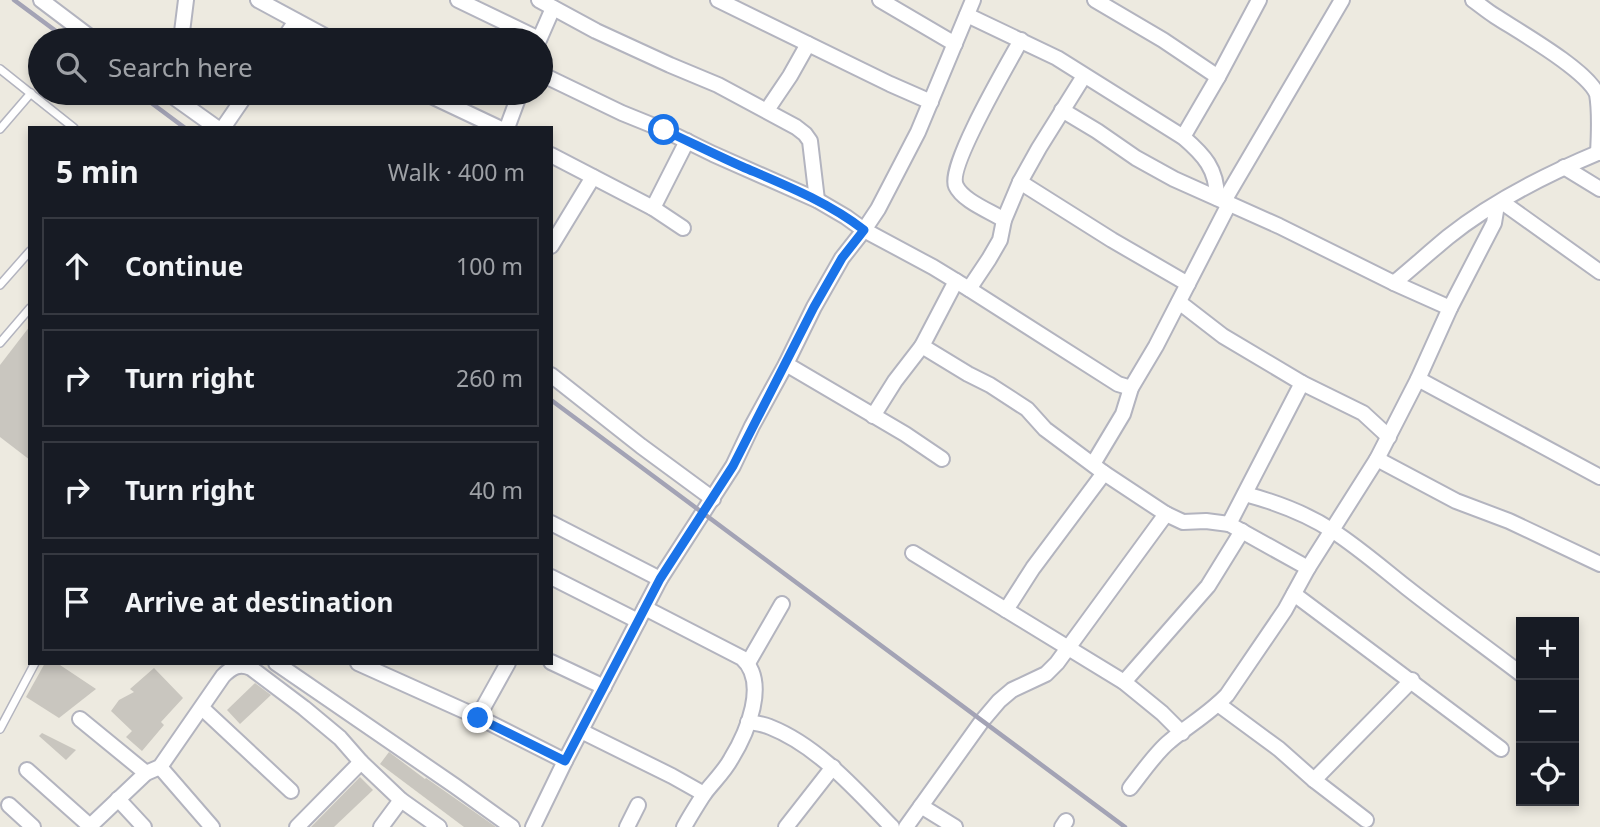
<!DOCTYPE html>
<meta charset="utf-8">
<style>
body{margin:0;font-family:"Noto Sans",sans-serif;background:#20242c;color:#f1f3f6}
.controls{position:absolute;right:21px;bottom:21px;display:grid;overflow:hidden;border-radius:0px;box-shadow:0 4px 10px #0003}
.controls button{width:63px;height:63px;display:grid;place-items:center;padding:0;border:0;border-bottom:2px solid #363941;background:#171b24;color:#f1f3f6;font:35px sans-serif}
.stop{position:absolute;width:21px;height:21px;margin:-16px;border:5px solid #1a73e8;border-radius:50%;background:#fff}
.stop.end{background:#1a73e8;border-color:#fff;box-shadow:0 2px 7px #0008}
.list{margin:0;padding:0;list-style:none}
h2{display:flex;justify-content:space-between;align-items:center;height:91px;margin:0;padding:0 28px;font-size:30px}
h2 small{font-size:23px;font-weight:400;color:#9ea1a6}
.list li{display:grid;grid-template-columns:46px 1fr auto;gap:21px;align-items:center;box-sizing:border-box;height:98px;margin:0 14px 14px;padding:0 14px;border:2px solid #363941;border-radius:0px}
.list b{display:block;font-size:26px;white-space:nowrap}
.list em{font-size:23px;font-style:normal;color:#9ea1a6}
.icon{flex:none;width:38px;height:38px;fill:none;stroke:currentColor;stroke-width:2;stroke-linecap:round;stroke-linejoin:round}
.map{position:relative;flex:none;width:1600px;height:827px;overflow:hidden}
.search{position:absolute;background:#171b24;box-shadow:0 4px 10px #0003;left:28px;top:28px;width:525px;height:77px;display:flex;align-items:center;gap:18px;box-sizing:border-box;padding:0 24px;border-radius:38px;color:#9ea1a6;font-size:26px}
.panel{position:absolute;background:#171b24;box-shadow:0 4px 10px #0003;left:28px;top:126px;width:525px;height:539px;border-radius:0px}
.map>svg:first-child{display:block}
.building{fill:#c9c6bf}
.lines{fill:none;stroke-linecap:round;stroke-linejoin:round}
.lane-casing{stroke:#b3b4bf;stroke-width:10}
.street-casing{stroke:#b3b4bf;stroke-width:18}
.lane{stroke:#fff;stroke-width:7}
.street{stroke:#fff;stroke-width:14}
.rail{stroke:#a3a3b5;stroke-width:4.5}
.route{stroke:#1a73e8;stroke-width:9}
</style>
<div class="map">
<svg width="1600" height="827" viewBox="0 0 1600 827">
<rect width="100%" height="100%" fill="#edeae0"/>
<g class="building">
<path d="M30,326V460L0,437V365Z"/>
<path d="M45,663H57L96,689L59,718L26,697Z"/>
<path d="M154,668L183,698L161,722L164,725L142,751L126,737L132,731L111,711L119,700L134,692L130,689Z"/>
<path d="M255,683L271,695L240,724L227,710Z"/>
<path d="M42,733L76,750L66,760L39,736Z"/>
<path d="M389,752L425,779L426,778L496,827H464L380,764Z"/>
<path d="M360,777L373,790L334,827H311Z"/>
</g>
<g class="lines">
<g class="lane-casing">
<g id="lane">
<path d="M0,69L74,128"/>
<path d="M0,129L31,93"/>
<path d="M0,285L30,251"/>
<path d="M0,343L30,308"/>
<path d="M0,729L35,663"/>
</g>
</g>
<g class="street-casing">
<g id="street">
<path d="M41,0L94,40"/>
<path d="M258,0L332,40"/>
<path d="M458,0L539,39"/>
<path d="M539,0L596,31L670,65L718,85L796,127L805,134L810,141L817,200"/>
<path d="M718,0L890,84L931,102"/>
<path d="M880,0L955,44"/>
<path d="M1095,0L1163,40L1218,77"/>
<path d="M1473,0C1480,5 1487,11 1495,16C1518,31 1587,70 1597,94C1600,111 1599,135 1598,153"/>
<path d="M967,15L1057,58L1183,137C1204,155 1217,169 1217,198"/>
<path d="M181,40L186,0"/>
<path d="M283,40L296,21"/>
<path d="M539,40L553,8"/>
<path d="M541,74L622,113L664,130L713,154L817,200L846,217L864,230L933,267L969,289L1118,384L1131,388"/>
<path d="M168,93L217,128"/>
<path d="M425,93L499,128"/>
<path d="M767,110L790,76L808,44"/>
<path d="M1062,110L1097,131L1136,158L1174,179L1279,226L1394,283L1450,308"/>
<path d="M223,128L247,93"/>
<path d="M507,128L520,93"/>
<path d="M1183,137L1218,77L1259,0"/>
<path d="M551,155L653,208L683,228"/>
<path d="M1564,167L1600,189"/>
<path d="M1020,182L1112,240L1188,284"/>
<path d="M1224,201L1342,0"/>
<path d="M1502,202L1600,272"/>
<path d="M653,208L687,141"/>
<path d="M1004,220C990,211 963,201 956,186C947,167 1009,62 1021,40"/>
<path d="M551,246L593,177"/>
<path d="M1394,283C1412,268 1430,252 1448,237C1493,201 1547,174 1600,152"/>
<path d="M969,289L989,259L1000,240L1004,220L1020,182L1039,148L1084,76"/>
<path d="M1179,302L1223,336L1302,383L1363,413L1389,437"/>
<path d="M922,346L968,374L990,385L1027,409L1045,429L1104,473L1166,514L1183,522L1206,521L1229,524L1308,568"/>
<path d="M786,364L905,434L942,459"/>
<path d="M551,375L641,446L713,499"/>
<path d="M1418,379L1600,477"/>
<path d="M873,416L895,381L922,346L956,281"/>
<path d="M1377,459L1456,501L1509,521L1600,564"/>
<path d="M1093,464L1123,414L1131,388L1156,346L1229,204"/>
<path d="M1245,494C1275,502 1307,514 1333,531C1359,548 1382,568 1406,587C1444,617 1483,645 1521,674"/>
<path d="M551,523L660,579"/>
<path d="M1229,524L1302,383"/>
<path d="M913,553L1124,682L1162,713L1182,733"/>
<path d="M551,577L638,621"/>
<path d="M1294,594L1501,749"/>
<path d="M645,608L742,658C769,682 747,733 731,759C724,772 713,782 704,794C697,805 690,816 684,827"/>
<path d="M1006,610L1033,568L1104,473"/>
<path d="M551,662L604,687"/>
<path d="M276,663L455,786L512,827"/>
<path d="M358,663L478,717L565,761"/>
<path d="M748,663L782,604"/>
<path d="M1124,682L1208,586L1242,531"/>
<path d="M1218,704L1279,749L1314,780L1366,820"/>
<path d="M202,708L291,791"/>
<path d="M478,717L508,663"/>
<path d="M80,719L146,773"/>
<path d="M748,722C755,723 763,724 770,727C818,746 857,791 892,827"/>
<path d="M581,731L672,776L704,794"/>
<path d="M160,767L212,827"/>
<path d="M27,770L91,827"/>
<path d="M1314,780L1412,680"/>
<path d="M1130,788C1142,773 1156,752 1170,741C1189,725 1210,713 1227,695L1285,610L1308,568L1377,459L1418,379L1450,308L1494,223L1497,205"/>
<path d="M118,799L144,827"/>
<path d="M9,805L33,827"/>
<path d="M921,806L955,827"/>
<path d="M89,827L146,773L160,767L223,676C232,667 239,663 251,668L304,708L340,738L361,762L401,800L439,827"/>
<path d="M297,827L361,762"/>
<path d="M381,827L401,800"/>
<path d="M533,827L565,761L660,579L733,466L752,426L786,364L814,307L842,258L864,230L878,209L918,132L973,0"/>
<path d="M627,827L638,805"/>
<path d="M786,827L833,767"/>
<path d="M906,827L982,721L999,701L1012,690L1046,674L1057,663L1166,514"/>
<path d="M1062,827L1066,821"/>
</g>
</g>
<use href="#lane" class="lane"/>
<use href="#street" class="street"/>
<g class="rail">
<path d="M14,0L68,40"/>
<path d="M138,93L185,128"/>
<path d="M551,400L1125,827"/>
</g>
</g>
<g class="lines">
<path class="route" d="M478,718L565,761L660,579L733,466L814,307L842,258L864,230C828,202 785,185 743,167C716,155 690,142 664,130"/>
</g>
</svg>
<div class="controls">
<button>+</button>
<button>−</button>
<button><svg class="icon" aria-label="locate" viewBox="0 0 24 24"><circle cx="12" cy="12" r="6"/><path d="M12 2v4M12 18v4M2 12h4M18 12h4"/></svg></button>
</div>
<div class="stop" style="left:664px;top:130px"></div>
<div class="stop end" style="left:478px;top:718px"></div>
<div class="search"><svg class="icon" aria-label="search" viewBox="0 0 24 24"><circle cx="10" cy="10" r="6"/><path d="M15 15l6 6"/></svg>Search here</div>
<section class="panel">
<h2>5 min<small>Walk · 400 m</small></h2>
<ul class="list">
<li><svg class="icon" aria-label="ahead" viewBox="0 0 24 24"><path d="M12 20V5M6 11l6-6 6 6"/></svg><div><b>Continue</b></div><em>100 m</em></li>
<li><svg class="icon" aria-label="right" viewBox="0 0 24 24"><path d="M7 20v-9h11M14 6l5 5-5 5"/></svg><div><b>Turn right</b></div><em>260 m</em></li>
<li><svg class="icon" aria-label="right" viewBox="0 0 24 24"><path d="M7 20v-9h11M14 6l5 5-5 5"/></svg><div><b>Turn right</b></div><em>40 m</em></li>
<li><svg class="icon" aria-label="arrive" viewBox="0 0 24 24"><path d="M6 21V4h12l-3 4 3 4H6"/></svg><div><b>Arrive at destination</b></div></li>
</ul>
</section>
</div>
